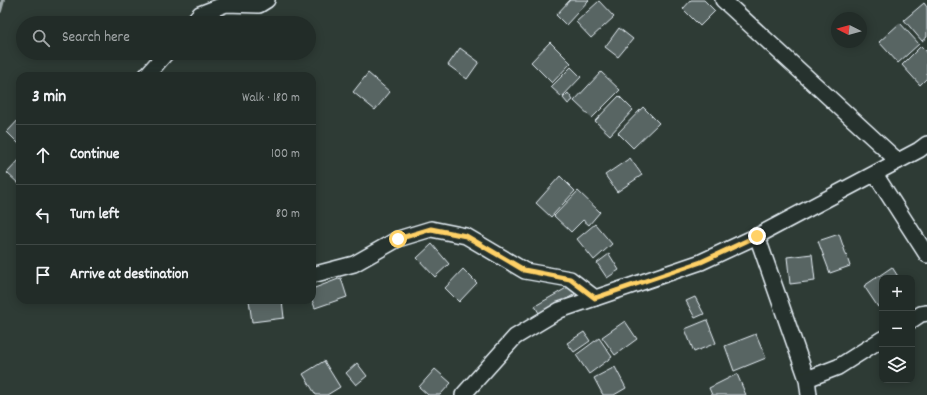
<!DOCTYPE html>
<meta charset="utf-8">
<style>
body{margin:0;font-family:Dekko,sans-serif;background:#2a3430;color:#f1f3f6}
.controls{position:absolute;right:12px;bottom:12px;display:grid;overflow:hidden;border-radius:8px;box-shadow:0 2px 10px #0003}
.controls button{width:36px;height:36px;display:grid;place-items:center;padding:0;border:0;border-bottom:1px solid #3f4845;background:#222c28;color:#f1f3f6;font:20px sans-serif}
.compass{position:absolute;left:831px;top:12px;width:36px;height:36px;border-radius:50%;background:#222c28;box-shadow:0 2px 10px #0003;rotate:276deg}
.stop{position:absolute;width:12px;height:12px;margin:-9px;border:3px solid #ffd166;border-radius:50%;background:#fff}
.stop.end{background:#ffd166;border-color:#fff;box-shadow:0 1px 4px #0008}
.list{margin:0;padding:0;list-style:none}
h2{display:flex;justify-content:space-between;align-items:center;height:52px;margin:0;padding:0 16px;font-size:17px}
h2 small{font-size:13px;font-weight:400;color:#a2a7a8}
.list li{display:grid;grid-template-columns:26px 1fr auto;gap:12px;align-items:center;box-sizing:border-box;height:60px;padding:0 16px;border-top:1px solid #3f4845}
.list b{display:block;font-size:15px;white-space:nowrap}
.list em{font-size:13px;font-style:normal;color:#a2a7a8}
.icon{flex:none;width:22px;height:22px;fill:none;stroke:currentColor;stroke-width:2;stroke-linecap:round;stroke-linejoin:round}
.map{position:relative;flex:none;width:927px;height:395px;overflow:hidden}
.search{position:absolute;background:#222c28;box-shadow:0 2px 10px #0003;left:16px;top:16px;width:300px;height:44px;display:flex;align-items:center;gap:10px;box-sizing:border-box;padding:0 14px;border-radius:22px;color:#a2a7a8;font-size:15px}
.panel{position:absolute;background:#222c28;box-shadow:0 2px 10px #0003;left:16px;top:72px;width:300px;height:232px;border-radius:12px}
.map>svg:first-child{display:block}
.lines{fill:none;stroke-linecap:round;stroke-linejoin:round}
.stream{stroke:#9da8a9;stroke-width:4}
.building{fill:#596563;stroke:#e8f1f8}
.minor-casing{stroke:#e8f1f8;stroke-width:18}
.minor{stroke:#26332d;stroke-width:15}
.route{stroke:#ffd166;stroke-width:5}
</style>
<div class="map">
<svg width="927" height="395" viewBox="0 0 927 395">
<rect width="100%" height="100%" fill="#2e3b35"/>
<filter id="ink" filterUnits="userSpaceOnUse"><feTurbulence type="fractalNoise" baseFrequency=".025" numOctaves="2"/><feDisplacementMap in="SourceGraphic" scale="8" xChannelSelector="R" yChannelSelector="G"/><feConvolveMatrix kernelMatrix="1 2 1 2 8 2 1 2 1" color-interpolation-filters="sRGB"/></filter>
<g filter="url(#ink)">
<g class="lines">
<path class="stream" d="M0,11L3,0"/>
</g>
<g class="building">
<path d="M570,0H589L566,25L556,15Z"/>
<path d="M691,0H704L715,11L700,26L683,9Z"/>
<path d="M599,1L614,17L591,38L576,22Z"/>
<path d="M924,3L927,7V37L922,41L904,20Z"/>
<path d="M900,23L919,44L898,63L879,42Z"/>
<path d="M619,28L633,39L618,57L605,47Z"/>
<path d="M550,42L571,63L552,83L531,62Z"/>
<path d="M921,46L927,52V78L920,85L902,65Z"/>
<path d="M460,48L479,62L467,79L448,65Z"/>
<path d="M571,67L581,77L562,97L551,87Z"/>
<path d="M601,72L620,90L592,118L574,101Z"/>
<path d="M368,73L390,92L375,110L353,92Z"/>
<path d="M568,93L573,100L568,104L563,98Z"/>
<path d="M619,96L633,110L610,135L595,121Z"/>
<path d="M643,107L659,123L633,148L618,133Z"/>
<path d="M20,118V145L7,132Z"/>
<path d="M630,158L642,175L617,192L605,175Z"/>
<path d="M20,159V185L7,173Z"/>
<path d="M560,176L575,191L551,217L536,203Z"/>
<path d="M578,191L600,212L589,225L583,220L571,232L554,216Z"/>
<path d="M595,224L612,244L594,260L577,239Z"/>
<path d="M839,234L850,266L830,273L818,241Z"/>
<path d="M432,244L449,264L435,277L417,258Z"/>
<path d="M609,254L619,270L607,278L597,263Z"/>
<path d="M812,254L815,281L790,284L787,257Z"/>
<path d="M892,267L899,278H882V304L878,307L864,286Z"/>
<path d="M463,269L477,283L459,302L445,288Z"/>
<path d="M341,278L347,297L315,308L312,300V289Z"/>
<path d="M570,286L575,294L540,315L535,306Z"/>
<path d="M695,297L704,314L695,318L686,301Z"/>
<path d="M249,300H282L284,318L252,322Z"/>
<path d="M707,320L716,343L694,352L685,329Z"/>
<path d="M625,321L637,339L615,355L602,337Z"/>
<path d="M584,332L590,341L574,352L567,343Z"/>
<path d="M756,334L766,358L734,371L725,346Z"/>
<path d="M599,338L612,357L589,374L576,355Z"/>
<path d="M324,361L340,387L327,395H316L303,374Z"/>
<path d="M357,363L367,376L356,385L346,373Z"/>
<path d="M615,367L626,388L614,395H603L594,378Z"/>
<path d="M435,369L451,383L440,395H428L419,387Z"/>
<path d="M737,374L746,395H712L709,388Z"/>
</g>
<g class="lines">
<g class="minor-casing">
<g id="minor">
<path d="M723,0L898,161"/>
<path d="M192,23L200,14L226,4L259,5L267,0"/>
<path d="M146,76L166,53"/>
<path d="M875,174L927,255"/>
<path d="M757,236L807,379L809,395"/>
<path d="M312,275L354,264L398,239L431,229L466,236L525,271L570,279L595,298"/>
<path d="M912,320L921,314L927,313"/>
<path d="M807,379L838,367L882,339"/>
<path d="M463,395L515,337L560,310L701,262L757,236L919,150L927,144"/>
</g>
</g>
<use href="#minor" class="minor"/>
</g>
</g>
<g class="lines" filter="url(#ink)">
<path class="route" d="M398,239L431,229L466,236L524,270L570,279L595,298L701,262L757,236"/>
</g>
</svg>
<div class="controls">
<button>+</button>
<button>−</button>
<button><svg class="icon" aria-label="layers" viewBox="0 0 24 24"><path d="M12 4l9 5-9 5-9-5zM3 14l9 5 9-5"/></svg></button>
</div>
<svg class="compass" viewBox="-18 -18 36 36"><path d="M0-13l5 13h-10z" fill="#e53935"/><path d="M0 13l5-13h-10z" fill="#a2a7a8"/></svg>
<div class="stop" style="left:398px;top:239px"></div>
<div class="stop end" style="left:757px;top:236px"></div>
<div class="search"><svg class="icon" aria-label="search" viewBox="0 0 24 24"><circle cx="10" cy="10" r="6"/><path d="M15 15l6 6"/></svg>Search here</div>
<section class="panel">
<h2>3 min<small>Walk · 180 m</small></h2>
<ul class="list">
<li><svg class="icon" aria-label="ahead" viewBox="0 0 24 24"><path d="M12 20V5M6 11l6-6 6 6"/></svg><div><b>Continue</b></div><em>100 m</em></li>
<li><svg class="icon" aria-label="left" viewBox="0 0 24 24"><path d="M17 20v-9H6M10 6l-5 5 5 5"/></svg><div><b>Turn left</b></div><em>80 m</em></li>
<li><svg class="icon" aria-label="arrive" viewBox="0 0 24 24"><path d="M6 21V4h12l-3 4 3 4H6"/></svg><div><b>Arrive at destination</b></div></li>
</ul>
</section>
</div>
